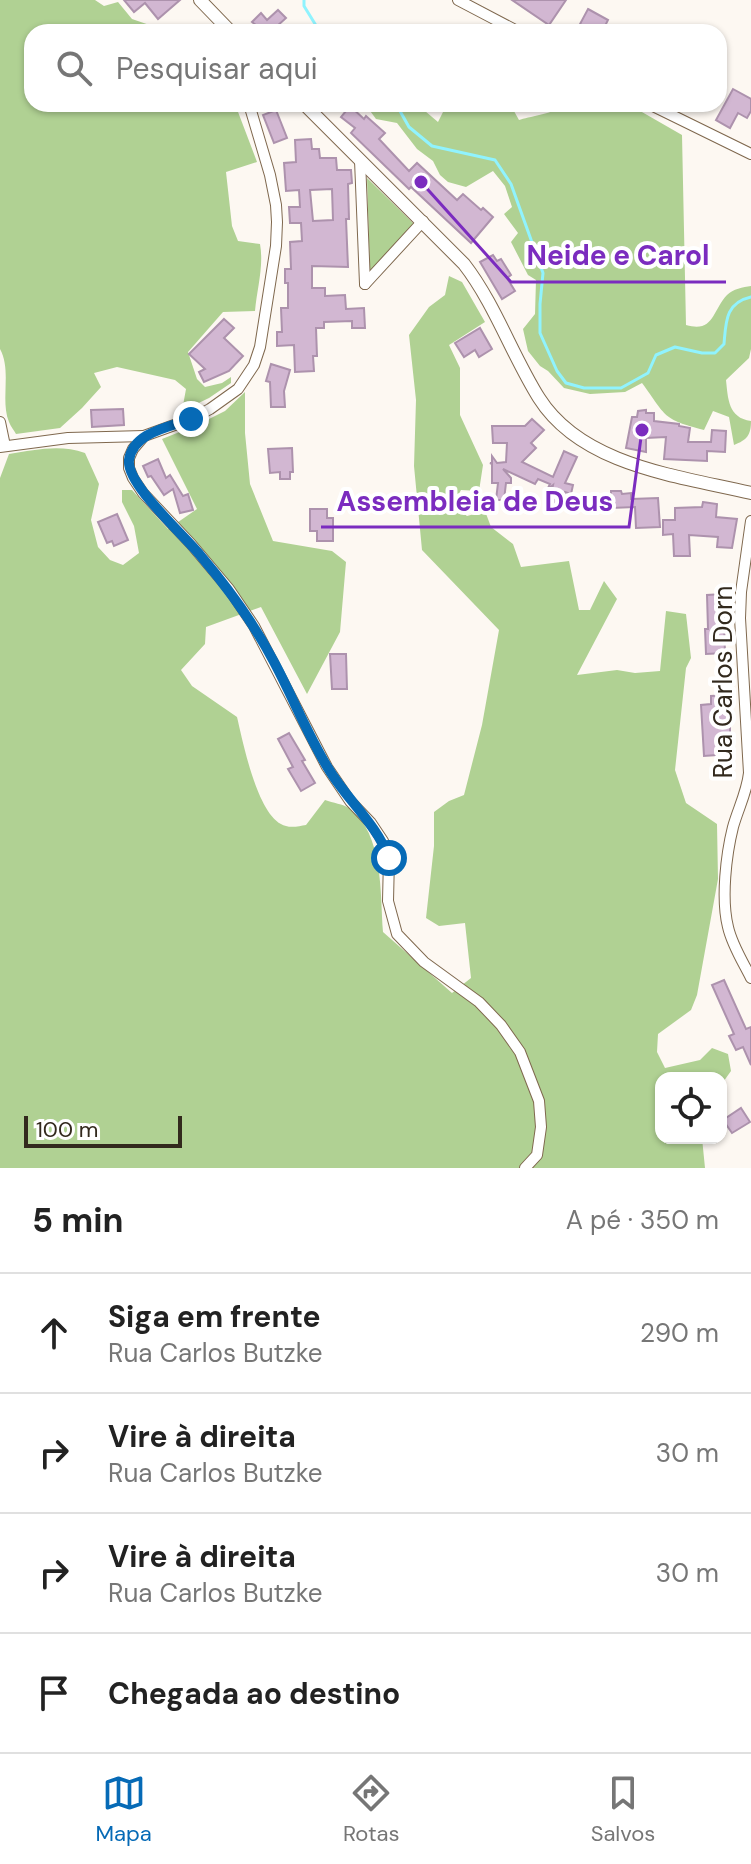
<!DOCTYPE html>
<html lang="pt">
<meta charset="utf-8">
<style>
body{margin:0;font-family:"DM Sans",sans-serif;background:#f6f6f6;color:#222}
.controls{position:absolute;right:24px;bottom:24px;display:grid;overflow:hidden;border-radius:16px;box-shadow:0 2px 6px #0004}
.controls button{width:72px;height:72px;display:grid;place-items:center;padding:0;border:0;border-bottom:2px solid #e0e0e0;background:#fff;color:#222;font:40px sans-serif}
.scale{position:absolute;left:24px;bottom:20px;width:158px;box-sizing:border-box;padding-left:8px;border:4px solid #32291d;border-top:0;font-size:22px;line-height:28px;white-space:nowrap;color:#32291d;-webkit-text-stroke:6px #fff;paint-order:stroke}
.stop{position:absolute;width:24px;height:24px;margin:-18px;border:6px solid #066ab6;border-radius:50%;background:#fff}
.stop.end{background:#066ab6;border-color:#fff;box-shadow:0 2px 8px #0008}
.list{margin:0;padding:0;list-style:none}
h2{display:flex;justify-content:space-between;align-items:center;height:104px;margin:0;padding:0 32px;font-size:34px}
h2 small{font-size:26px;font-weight:400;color:#767676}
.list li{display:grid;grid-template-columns:52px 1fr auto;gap:24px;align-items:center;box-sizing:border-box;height:120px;padding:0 32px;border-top:2px solid #e0e0e0}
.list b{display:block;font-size:30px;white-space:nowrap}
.list p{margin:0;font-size:26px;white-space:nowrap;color:#767676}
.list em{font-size:26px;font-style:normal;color:#767676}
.icon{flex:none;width:44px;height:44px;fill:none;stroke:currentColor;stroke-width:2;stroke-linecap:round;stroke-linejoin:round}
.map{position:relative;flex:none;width:751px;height:1168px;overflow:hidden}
.search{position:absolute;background:#fff;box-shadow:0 2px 6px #0004;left:24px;right:24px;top:24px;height:88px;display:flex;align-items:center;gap:20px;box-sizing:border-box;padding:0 28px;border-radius:24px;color:#767676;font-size:30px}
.sheet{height:584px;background:#fff}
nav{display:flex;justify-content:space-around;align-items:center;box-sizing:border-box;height:112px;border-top:2px solid #e0e0e0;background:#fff;font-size:22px;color:#767676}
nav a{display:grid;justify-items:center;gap:4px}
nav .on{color:#066ab6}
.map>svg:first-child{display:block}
.green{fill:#b0d193}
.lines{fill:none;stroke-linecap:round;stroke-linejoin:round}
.stream{stroke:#90f3fe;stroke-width:3}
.building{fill:#d2b7d2;stroke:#ad92ad;stroke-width:2;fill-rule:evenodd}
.minor-casing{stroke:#7f684e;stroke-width:12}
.tertiary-casing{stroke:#7f684e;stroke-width:14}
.minor{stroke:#fff;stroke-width:10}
.tertiary{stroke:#fff;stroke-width:12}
.route{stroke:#066ab6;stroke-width:10}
.labels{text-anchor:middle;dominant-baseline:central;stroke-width:8;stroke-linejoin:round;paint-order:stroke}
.street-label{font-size:26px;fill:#32291d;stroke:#fff}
.leader{fill:none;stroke:#7b2cbf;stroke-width:3}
.callout-dot{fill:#7b2cbf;stroke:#fff;stroke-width:3}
.callout-label{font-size:28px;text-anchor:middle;font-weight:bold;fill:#7b2cbf;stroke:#fff;stroke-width:8;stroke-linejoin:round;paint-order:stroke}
</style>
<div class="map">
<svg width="751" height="1168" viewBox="0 0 751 1168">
<rect width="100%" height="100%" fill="#fdf8f2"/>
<g class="green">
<path d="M0,0H95L104,6L118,2L132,19L170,32H32V104H197L202,107L235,104L257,162L226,172L232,226L238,241L260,244C264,266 257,289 255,311L223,312L188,352L197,379L205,387L222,383L231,377V383L209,398L182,411L186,389L175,380L117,367L94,373L101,387L82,408L60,428L16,434C14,430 11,427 9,422C0,400 12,371 0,349Z"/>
<path d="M365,104H407L409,107L425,111L438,122L447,104H510L519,120C528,117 553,113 559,108L558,104H628L682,135L686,325C714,333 712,311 727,295C733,289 743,287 751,286V349L749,358L726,380C728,398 728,418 751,421C751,435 747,440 734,445L729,417L713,411L704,430C662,419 667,417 642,383L625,392L590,394L564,388L548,371L540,366L528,351L523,329L535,314L536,280L528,275L511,242L518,233L504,214L512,207L505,186L493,171L466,187L448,182L440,175L433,161L417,149L397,123L376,119Z"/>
<path d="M367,178L414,224L370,272Z"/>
<path d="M449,276L462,282L485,322L449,345L460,368V415L483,465L479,491L461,490L453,505L467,516L485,511L491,527L513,544L521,567L569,561L579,610H590L604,581L617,599L577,675L617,670L635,673L660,671L666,611L686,614L691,658L686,668L675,770L686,803L717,824L718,879L697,995L691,1010L658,1034L657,1052L665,1068L700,1060L712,1048L728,1054L731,1071L721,1085V1078H661V1138H702L705,1168H0V478L9,454C35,450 60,444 85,453L99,484L91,520L98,547L110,560L123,565L139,553L134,526L122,502V490H132L168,529L197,509L162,439L197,425L225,411L245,392V433L250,484L273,541L332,551L346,562L340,632L307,694L261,607L206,627L205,644L181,670L192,686L237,717C243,742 258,820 286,826C292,828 300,826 306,825L325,800C333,803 343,804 349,808C384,834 380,893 383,932L452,993L471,978L465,923L439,926L426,918L434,846V812L449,801L464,795L482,725L499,630L422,550L414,466L416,400L409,335L429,307L445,295Z"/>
</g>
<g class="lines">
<g class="stream">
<path d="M304,0V6L320,32"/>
<path d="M396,104L409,127L432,146L495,160L511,184L543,273L540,304V333L557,371L566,383L584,388H621L648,373L656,355L675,347L702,353H715L724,344C726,322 725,303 751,297"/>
</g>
</g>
<g class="building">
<path d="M124,0H180L158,19L145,3L134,12Z"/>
<path d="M512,0H566L549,25Z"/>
<path d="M588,9L608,20L602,32H594L580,24Z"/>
<path d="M278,10L286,18L276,27L281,32H251L257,26L252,22L261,13L267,20Z"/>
<path d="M733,89L751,99V111L747,118L738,113L730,128L716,120Z"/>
<path d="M350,106L364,119L366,116L385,133L379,139L409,171L417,163L457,200L463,194L481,210L483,208L493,217L471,243L411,187L409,189L351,133L355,128L341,117Z"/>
<path d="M276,110L287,138L274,143L263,115Z"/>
<path d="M311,139L312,149H319L320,158H336L337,170H351L352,183L348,184L349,219H346L348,267L312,266V288H325V296L345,295L346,309L364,308L365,328H352V321L324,322V328H316L317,356H313L314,371L295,372L294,345L277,346V332H282L281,308H288V283H285V269H291L290,242L302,241L301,223H290L289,207H300L299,190L286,191L284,163L296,162L295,140ZM332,189L333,220L313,221L310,190Z"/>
<path d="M493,255L497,261L501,259L511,275L507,278L515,291L502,299L480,262Z"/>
<path d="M224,319L234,328L224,338L243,356L229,371L204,382L199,372L205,369L189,354Z"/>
<path d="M480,328L492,349L479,357L475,350L464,357L455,343Z"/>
<path d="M271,364L290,370L284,391L285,407H271L270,382L266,381Z"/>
<path d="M123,409L124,425L92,427L91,410Z"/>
<path d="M646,410V413H654V421L679,424V426L690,428L688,442H711L712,430L726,431L725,452L707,451V461L664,459L666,437L646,438V452L626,448L632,417H637L638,411Z"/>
<path d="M532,419L544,430L531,443L536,448L522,462L553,477L564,451L577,457L565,483L573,485L571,494L565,492L562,507L549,504L553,485L547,490L550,484L538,479L535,484L503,469L511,478V483H506L504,500H496L498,483H492V464L490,463H492V456L497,463L506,462L507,443H493L492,426H525Z"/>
<path d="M292,448L293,472H290V479H280V472L270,473L268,449Z"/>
<path d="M158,459L166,478L170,475L183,496L188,494L193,510L180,513L173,489L164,495L151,476L148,477L143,466Z"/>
<path d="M611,491H621L622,494L631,493V499L658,498L660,527L636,528L635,507L611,508Z"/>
<path d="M703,502L717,504L716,517L737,519L732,548L717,547L718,537L689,535L690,556H674L673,534L663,535V520H675V508L702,507Z"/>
<path d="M310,509H327V518H333V541H317V531H310Z"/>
<path d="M117,514L128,540L114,546L112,541L107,543L98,522Z"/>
<path d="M723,594L725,653L706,654L705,629H708L707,595Z"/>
<path d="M330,654H346L347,689H332Z"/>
<path d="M727,695L728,727H730V739H717V755L704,756L701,705L711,704V696Z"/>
<path d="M289,733L305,760L302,761L315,783L301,791L288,769L293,767L278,739Z"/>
<path d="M724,980L746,1029L751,1027V1065L743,1047L736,1050L729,1036L734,1034L712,985Z"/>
<path d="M741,1108L750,1122L732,1133L723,1120Z"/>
</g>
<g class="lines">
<g class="minor-casing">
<g id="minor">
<path d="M458,0L519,32"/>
<path d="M249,104L270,175L276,205L277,222L276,246L260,347L254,365L238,389L210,409L191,419L144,436L133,449L129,458V468L133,478L143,493L191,544L229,589L254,626L327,767L350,801L371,823L383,841L389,858L388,901L397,934L424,962L479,1002L501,1025L520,1052L539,1101L541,1127L537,1155L525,1168"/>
<path d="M649,104L751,154"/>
<path d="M360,160L365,284"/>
<path d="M365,284L423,221"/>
<path d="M0,422L5,446"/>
<path d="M0,447L68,438L144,436"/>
<path d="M751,521L741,592L740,618L749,773C747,792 738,809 733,827C726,855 721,899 728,927C732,945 743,962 751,978"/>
</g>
</g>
<g class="tertiary-casing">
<g id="tertiary">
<path d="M200,0L231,32"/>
<path d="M304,104L464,264C495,304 512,355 539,398C582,466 679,476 751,493"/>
</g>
</g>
<use href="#minor" class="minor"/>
<use href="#tertiary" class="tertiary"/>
</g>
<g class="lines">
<path class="route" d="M191,419C170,427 133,432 129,460C126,484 184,535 200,555C228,588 253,622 273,660C292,695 307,734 328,768C347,800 376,823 389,858"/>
</g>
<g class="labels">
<g class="street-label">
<text transform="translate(723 682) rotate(-90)">Rua Carlos Dorn</text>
</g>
</g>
<path class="leader" d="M421 182L511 282H726M642 430L629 527H321"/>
<g class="callout-dot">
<circle cx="421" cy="182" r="8"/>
<circle cx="642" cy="430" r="8"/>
</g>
<g class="callout-label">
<text x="618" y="265">Neide e Carol</text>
<text x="475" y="511">Assembleia de Deus</text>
</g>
</svg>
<div class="controls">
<button><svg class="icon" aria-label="locate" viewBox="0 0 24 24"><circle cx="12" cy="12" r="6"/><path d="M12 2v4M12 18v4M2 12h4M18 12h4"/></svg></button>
</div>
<div class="scale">100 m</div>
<div class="stop" style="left:389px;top:858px"></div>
<div class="stop end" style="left:191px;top:419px"></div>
<div class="search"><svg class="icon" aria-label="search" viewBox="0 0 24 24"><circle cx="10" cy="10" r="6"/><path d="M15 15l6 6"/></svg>Pesquisar aqui</div>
</div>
<section class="sheet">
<h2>5 min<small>A pé · 350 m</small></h2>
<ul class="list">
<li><svg class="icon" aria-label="ahead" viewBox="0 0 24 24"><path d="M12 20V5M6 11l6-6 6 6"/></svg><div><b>Siga em frente</b><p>Rua Carlos Butzke</p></div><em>290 m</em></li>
<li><svg class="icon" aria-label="right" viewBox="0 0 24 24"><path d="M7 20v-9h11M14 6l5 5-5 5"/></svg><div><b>Vire à direita</b><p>Rua Carlos Butzke</p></div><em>30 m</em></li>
<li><svg class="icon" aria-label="right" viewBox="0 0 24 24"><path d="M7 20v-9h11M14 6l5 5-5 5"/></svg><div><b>Vire à direita</b><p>Rua Carlos Butzke</p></div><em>30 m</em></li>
<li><svg class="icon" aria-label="arrive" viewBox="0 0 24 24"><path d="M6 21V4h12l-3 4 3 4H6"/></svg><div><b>Chegada ao destino</b></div></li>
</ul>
</section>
<nav>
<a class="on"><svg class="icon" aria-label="map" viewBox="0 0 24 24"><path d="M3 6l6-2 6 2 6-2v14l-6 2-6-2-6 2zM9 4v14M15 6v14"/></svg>Mapa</a>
<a><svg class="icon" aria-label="directions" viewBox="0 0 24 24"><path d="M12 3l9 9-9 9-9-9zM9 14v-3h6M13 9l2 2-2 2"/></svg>Rotas</a>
<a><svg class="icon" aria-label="saved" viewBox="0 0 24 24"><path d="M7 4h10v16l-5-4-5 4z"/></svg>Salvos</a>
</nav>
